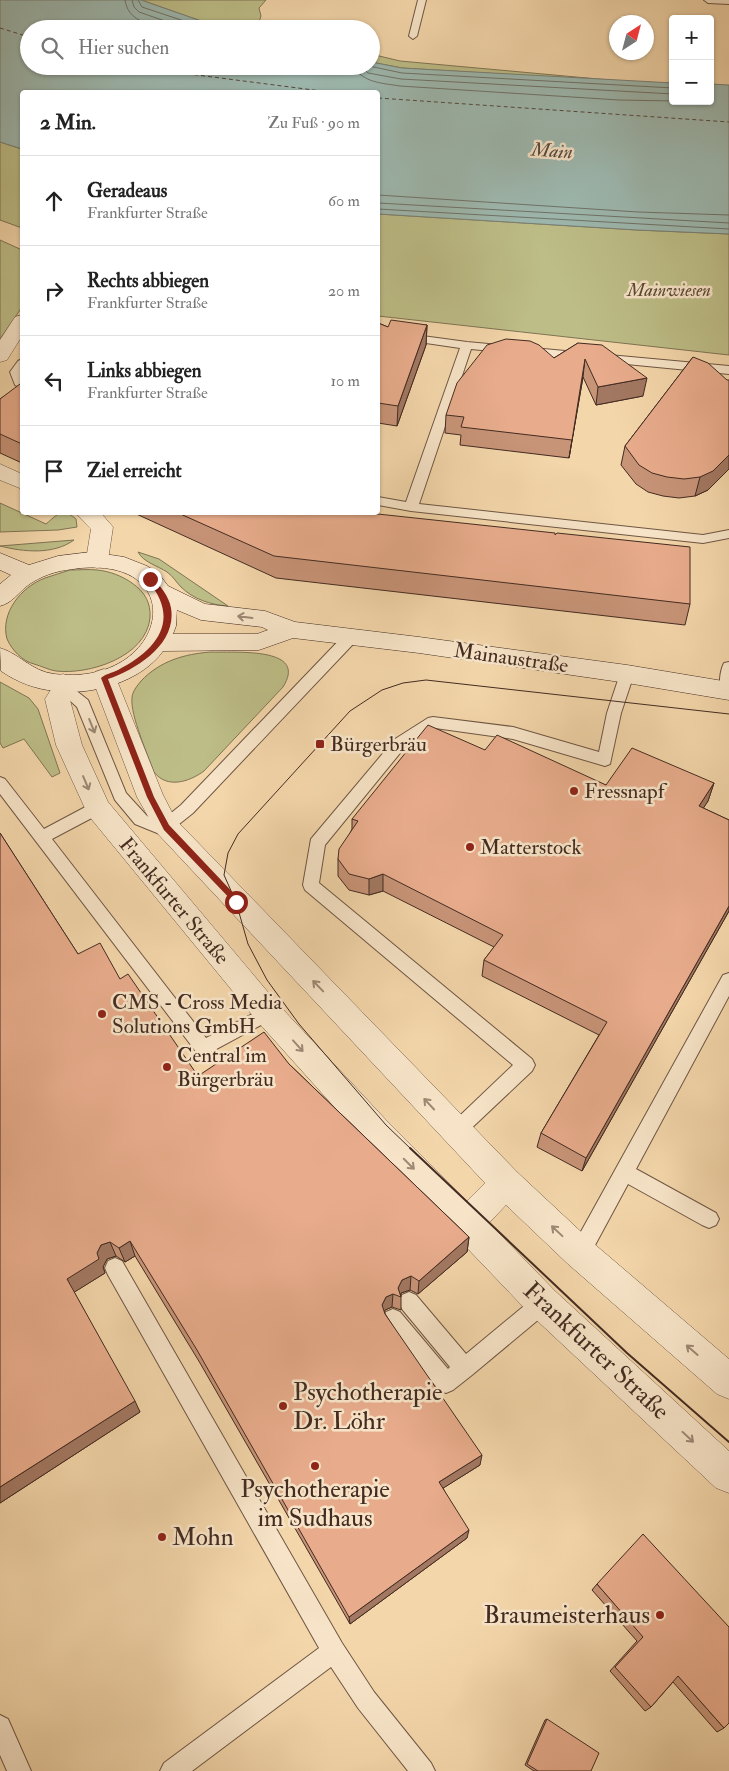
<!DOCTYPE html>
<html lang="de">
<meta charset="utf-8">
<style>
body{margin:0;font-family:"IM FELL Double Pica",serif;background:#f6f6f6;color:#222}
.controls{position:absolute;right:15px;top:15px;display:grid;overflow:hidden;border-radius:5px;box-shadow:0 1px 4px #0004}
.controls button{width:45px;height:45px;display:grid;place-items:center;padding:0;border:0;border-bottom:1px solid #e0e0e0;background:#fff;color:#222;font:25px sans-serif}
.compass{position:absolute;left:609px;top:15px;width:45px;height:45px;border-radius:50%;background:#fff;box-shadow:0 1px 4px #0004;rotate:36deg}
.stop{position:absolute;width:15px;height:15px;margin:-11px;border:4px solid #8f2418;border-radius:50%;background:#fff}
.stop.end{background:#8f2418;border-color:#fff;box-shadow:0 1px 5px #0008}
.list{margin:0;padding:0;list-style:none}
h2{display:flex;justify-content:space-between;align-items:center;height:65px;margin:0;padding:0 20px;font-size:21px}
h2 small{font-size:16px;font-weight:400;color:#767676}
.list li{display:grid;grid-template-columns:32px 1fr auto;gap:15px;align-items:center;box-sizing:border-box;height:90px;padding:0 20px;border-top:1px solid #e0e0e0}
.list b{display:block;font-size:19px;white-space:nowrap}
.list p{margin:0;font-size:16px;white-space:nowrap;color:#767676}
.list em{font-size:16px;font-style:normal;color:#767676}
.icon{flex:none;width:28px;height:28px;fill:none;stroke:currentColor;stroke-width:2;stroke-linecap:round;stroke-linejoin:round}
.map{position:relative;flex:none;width:729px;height:1771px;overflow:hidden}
.search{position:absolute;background:#fff;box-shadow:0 1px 4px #0004;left:20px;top:20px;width:360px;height:55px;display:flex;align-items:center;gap:12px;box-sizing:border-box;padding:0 18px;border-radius:28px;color:#767676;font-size:19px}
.panel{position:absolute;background:#fff;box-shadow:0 1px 4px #0004;left:20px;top:90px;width:360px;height:425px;border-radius:5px}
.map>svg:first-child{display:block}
.green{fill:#bdbd87;stroke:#807454}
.water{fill:#9db8af;stroke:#798076}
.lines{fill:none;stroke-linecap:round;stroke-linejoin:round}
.shore{stroke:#707268;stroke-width:1}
.ferry{stroke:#55473d;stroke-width:1;stroke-dasharray:4 3;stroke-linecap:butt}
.service-casing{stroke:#6f5643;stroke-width:2}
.minor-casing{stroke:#6f5643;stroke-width:1}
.tertiary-casing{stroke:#6f5643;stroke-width:1}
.secondary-casing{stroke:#432b21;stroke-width:1}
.service{fill:#f7e4c8;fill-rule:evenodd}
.minor{fill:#f7e4c8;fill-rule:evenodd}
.tertiary{fill:#f7e4c8;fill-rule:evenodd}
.secondary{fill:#f7e4c8;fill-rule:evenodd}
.tram-far1{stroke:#432b21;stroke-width:1}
.tram{stroke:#432b21;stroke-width:2}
.wall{fill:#c89478;stroke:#432b21}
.shaded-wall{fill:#a27862;stroke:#432b21}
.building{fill:#e8ac8c;stroke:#432b21}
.oneway{stroke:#9d8874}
.route{fill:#8f2418}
.poi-dot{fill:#8f2418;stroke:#f7e4c8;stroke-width:2}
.labels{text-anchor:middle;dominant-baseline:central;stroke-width:5;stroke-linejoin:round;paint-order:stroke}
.far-park-label{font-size:18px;font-style:italic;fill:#5b4835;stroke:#f7e4c8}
.far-water-label{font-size:19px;font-style:italic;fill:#55473d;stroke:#f7e4c8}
.street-label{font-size:21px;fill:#432b21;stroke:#f7e4c8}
.poi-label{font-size:21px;fill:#432b21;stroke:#f7e4c8;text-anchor:start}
.near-street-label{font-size:25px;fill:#432b21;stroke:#f7e4c8}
.near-poi-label{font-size:25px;fill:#432b21;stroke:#f7e4c8;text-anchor:start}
</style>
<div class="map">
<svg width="729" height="1771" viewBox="0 0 729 1771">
<rect width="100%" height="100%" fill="#f3d6aa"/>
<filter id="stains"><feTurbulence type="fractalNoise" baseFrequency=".004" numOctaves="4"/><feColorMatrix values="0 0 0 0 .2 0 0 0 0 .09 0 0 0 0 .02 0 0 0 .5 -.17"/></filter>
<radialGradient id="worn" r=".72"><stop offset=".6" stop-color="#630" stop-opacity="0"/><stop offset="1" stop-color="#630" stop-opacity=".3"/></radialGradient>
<g class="green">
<path d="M141,0H266L259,8L261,16L259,22L243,29H224Z"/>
<path d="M371,54L400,61L620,81L402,68L371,62Z"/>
<path d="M0,142L22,149V228L0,220Z"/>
<path d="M378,214L637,230L729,234V355L378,316Z"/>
<path d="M0,240L22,250V307L0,339Z"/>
<path d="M0,503L46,524C58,514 62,507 76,519L77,527L58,530L0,532Z"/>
<path d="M74,540C53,555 24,552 0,546Z"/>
<path d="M138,552L159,559L228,606C211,605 193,599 181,587C176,582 173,576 167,572C158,566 143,562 138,552Z"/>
<path d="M70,570C79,570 88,569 97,570C109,571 122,576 132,583C145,592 151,603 150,618C146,657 89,675 56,671C49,670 41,666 34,664C22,661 12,650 7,639C0,613 21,587 45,578C53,575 62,573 70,570Z"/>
<path d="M211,652C234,653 309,646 283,687L204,771C189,782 167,789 154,772C148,755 130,715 132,698C132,692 137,686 141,681C160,661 184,654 211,652Z"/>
<path d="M0,682L29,698L38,709L60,773L52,777L24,739L3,748L0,743Z"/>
</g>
<path class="water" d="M0,0H141L224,29H29V66H371V62L402,68L673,83V101H710V84L729,85V234L637,230L378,214V92H22V149L0,142Z"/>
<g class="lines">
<g class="shore">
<path d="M125,0C128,21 147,23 164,29"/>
<path d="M132,0L134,7L139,12L188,29"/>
<path d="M138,0L142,7L208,29"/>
<path d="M353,66C363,83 382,83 400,86L619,100L675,101"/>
<path d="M361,66L368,73L401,79L673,94"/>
<path d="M369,66L402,73L673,88"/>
<path d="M378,195L638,212L729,215"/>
<path d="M378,203L729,223"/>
<path d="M378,209L729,229"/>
</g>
<g class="ferry">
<path d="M0,28L29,37"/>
<path d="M146,66L166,71L329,92"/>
<path d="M378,98L729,122"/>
</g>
<g class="service-casing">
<g id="service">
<path d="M418,0H426L417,36L413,39L409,36Z"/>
<path d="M704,0H729V4L708,3Z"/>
<path d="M378,330L467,342L729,366V374L471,349L419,504L703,535L729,530V538L703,543L411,511L378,505V497L406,502L460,348L378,336Z"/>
<path d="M22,359V388L15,385L10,372L18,361Z"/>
<path d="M351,632L356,633L358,637L356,641L193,813L168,833L162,835L135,824L115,800L77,707L57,689L59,685L64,684L69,685L88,700L126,793L147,816L160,822L181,805L346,633Z"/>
<path d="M729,662V695L722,694C718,686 720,671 724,663Z"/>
<path d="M627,669L632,670L634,674L621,713L610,764L605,766L513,739L435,728L405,747L325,845L319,883L532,1059L535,1065L532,1071L461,1138L455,1140L449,1138L446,1132L449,1126L513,1065L305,890L303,885L311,839L395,739L428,718L433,717L513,727L599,752L607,713L620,674L622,670Z"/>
<path d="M0,777L5,779L44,829L91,804L97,802L103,804L105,808L103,812L52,839L206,1038L268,1006L274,1008L277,1013L274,1018L209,1053L203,1056L197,1053L0,794Z"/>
<path d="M729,973V996L636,1169L716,1213L719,1219L716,1225L709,1228L702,1225L628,1184L587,1260L580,1262L573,1260L570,1253L573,1246L723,975Z"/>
<path d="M115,1258L122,1261L342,1643L374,1692L431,1763L435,1771H408L358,1708L331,1667L192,1771H160L164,1763L319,1648L108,1275L105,1268L108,1261Z"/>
<path d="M409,1292L416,1295L466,1354L536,1296L543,1293L550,1296L553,1303L550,1310L472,1375L453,1390L446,1393L439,1390L386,1326L383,1319L386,1312L393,1309L400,1312L448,1369L450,1367L402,1309L399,1302L402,1295Z"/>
<path d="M0,1715L8,1719L31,1771H7L0,1755Z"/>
</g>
</g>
<g class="minor-casing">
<g id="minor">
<path d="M22,315V336L7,360L0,362V340L15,317Z"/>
<path d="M0,464L22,474V489L0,480Z"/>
<path d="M75,512H100L113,527L108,560L105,565L97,568L89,565L86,560L91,529Z"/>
</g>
</g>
<g class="tertiary-casing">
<path id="tertiary" d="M104,669L113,672L116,678L163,795L176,820L517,1172L592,1242L729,1359V1399L717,1394L568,1264L506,1205L489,1223L555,1291L729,1451V1493L716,1488L531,1315L364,1140L258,1022L88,815L56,745L45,699L52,688L51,683L54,677L63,674L72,677L76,689L70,700L82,745L108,802L278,1004L386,1120L467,1201L485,1183L158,834L137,797L92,678L95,672Z"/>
</g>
<g class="secondary-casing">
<path id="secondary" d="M91,552L124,557L147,566L159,574L168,586L205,604L265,611L295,622L419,637L627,665L729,682V700L627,683L419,653L293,638L259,650L163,651C141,682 91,696 55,691C35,689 17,682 1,671L0,648C20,654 31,671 54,674C169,688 195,552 73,569C56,571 40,576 27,586C18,593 12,603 0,606V584L11,575L0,570V553L29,565L58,556ZM177,610L201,620L262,627L268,630L257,634H173L176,626Z"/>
</g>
<use href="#service" class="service"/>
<use href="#minor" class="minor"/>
<use href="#tertiary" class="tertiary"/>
<use href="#secondary" class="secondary"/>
<path class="tram-far1" d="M411,1149L386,1125L299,1024L267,980L248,944L236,902L224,875L228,853L238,834L350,711L382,690L403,683L426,680L729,714"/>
<path class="tram" d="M410,1148L627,1353L729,1442"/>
</g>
<g class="wall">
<path d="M378,323L388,327L427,325L426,345L397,426L378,423Z"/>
<path d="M578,343L643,396L596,405L583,377L569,458L460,445L461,435L445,433L446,415L554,358Z"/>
<path d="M693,357L708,490L695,496L679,498L663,496L648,492L636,484L621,465L625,446Z"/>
<path d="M22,385V463L0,453V399Z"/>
<path d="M132,512H348L350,513L555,535L690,604L685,625L276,578Z"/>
<path d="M485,750L606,785L714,783L708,801L703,808L729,820V911L582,1171L537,1147L541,1133L599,1035L482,976L484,960L494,947L383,891L369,895L349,890L338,876V859L352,829V819Z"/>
<path d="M0,833L78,954L120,979L198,1076L289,1064L469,1237L467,1252L418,1294L410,1290L401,1293V1310L392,1307L385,1310L384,1312L480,1465L443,1488L467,1538L350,1624L200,1363L135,1256L125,1262L116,1256L107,1259L103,1267L105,1273L74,1292L140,1412L0,1503Z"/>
<path d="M597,1584L724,1728L717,1732L673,1682L651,1707L645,1711L610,1671L637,1641L592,1590Z"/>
<path d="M547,1719L591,1771H534L525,1765L545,1720Z"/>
</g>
<g class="shaded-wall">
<path d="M427,325L426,345L397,426L398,406Z"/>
<path d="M585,359L583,377L569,458L572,440Z"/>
<path d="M647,378L643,396L596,405L598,387Z"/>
<path d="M729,455V469L708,490L695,496L700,477Z"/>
<path d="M714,783L708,801L694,823L699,806Z"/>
<path d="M383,874V891L369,895V879Z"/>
<path d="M729,906V911L582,1171L586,1158Z"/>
<path d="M469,1237L467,1252L418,1294L419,1281Z"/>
<path d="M130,1241L135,1256L125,1262L119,1248Z"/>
<path d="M110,1242L116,1256L107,1259L103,1267L105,1273L73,1293L67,1279L97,1253L101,1245Z"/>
<path d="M411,1276L410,1290L401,1293L400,1296L398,1288L402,1280Z"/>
<path d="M393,1294L392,1307L385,1310L381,1318L382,1305L386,1297Z"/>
<path d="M135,1401L140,1412L0,1503V1487Z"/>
<path d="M482,1455L480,1465L437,1492L439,1482Z"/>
<path d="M469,1530L467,1538L350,1624L349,1617Z"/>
</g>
<g class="building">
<path d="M391,320L427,325L398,406L378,403V323L388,327Z"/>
<path d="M506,339L530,341L539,345L554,358L578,343L602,345L647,378L598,387L585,359L572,440L461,427L464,417L446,415L457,383L487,345Z"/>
<path d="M693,357L708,363L727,380H729V455L713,471L700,477L684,479L667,477L652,473L639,465L625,446Z"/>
<path d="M20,384L22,385V444L0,434V399Z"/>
<path d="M176,512H348L350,513L351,512H359L555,533V535L557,533L690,547V604L274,556Z"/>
<path d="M428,725L485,750L497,735L606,785L632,748L714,783L699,806L729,820V906L586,1158L541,1133L607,1022L484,960L503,935L383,874L369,879L349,874L338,859L339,849L358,821L352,819Z"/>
<path d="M0,833L78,954L100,943L120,979L128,974L198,1076L264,1032L289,1064L469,1237L419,1281L411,1276L402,1280L398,1288L401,1297L393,1294L386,1297L382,1305L385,1314L482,1455L439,1482L469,1530L349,1617L197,1350L130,1241L119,1248L110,1242L101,1245L97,1253L99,1259L67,1279L135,1401L0,1487Z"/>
<path d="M643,1534L729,1627V1723L724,1728L678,1676L651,1707L615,1667L643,1637L597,1584Z"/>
<path d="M547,1719L599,1753L591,1771H538L527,1764Z"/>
</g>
<defs><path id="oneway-shaft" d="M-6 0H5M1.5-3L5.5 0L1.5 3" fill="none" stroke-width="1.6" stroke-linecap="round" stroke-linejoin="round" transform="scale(1.25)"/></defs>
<g class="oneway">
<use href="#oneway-shaft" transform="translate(245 617) rotate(-173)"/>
<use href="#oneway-shaft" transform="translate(92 726) rotate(68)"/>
<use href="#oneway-shaft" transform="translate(86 783) rotate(67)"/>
<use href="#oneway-shaft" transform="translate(318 986) rotate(-134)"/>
<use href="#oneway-shaft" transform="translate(298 1046) rotate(48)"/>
<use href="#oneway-shaft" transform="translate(429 1104) rotate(-133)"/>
<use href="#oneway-shaft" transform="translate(409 1164) rotate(45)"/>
<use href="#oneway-shaft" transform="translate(557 1231) rotate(-137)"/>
<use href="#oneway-shaft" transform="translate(692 1350) rotate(-139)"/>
<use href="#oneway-shaft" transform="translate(688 1437) rotate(43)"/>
</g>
<path class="route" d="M148,578H153C160,586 169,596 171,608C177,644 137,669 108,679L154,797L169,825L239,899V904L236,905L164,830L147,797L101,678C105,674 112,673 118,670C157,650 181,620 148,581Z"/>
<g class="poi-dot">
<rect x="315" y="739" width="10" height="10" rx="2.5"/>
<circle cx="574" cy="791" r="5"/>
<circle cx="470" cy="847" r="5"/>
<circle cx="102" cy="1014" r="5"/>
<circle cx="167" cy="1067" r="5"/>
<circle cx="283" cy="1406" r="5"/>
<circle cx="315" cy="1466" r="5"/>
<circle cx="162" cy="1537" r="5"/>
<circle cx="660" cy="1615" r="5"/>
</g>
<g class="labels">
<g class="far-park-label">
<text x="669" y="290">Mainwiesen</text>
</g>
<g class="far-water-label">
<text transform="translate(552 151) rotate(4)">Main</text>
</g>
<g class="street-label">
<text transform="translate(511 658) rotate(8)">Mainaustraße</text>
<text transform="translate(174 901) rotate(50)">Frankfurter Straße</text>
</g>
<g class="poi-label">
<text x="330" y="744">Bürgerbräu</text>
<text x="584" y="791">Fressnapf</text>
<text x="480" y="847">Matterstock</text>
<text x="112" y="1002">CMS - Cross Media<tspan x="112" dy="24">Solutions GmbH</tspan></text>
<text x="177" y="1055">Central im<tspan x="177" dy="24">Bürgerbräu</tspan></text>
</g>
<g class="near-street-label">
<text transform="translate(596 1351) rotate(43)">Frankfurter Straße</text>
</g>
<g class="near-poi-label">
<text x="293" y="1392">Psychotherapie<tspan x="293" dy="29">Dr. Löhr</tspan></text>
<text x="315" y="1489" text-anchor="middle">Psychotherapie<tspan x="315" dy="29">im Sudhaus</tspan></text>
<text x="172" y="1537">Mohn</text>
<text x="650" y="1615" text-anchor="end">Braumeisterhaus</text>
</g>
</g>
<rect width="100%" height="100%" filter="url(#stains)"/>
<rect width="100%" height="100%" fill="url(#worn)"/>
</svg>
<div class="controls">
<button>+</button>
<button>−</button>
</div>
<svg class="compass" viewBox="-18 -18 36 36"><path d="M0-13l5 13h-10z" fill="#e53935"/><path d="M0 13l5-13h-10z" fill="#767676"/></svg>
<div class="stop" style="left:236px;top:902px"></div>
<div class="stop end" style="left:150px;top:579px"></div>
<div class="search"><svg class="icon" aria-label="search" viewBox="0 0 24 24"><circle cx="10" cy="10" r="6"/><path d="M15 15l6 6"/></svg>Hier suchen</div>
<section class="panel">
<h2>2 Min.<small>Zu Fuß · 90 m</small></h2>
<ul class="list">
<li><svg class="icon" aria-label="ahead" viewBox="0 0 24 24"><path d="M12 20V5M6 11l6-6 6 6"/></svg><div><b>Geradeaus</b><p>Frankfurter Straße</p></div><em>60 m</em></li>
<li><svg class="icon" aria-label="right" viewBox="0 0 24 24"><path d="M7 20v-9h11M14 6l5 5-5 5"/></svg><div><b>Rechts abbiegen</b><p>Frankfurter Straße</p></div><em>20 m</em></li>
<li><svg class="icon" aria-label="left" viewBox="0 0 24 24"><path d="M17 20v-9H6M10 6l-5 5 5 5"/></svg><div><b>Links abbiegen</b><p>Frankfurter Straße</p></div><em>10 m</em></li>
<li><svg class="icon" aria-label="arrive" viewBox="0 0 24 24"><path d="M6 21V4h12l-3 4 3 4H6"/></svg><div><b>Ziel erreicht</b></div></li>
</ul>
</section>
</div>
